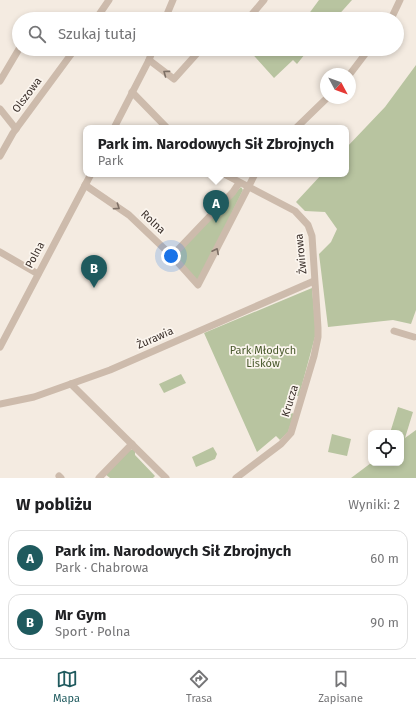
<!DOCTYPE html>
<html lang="pl">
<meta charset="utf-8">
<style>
body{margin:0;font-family:"Fira Sans",sans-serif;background:#f2f2f2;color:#202124}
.controls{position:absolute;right:12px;bottom:12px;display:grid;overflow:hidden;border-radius:8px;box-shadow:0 2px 6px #0003}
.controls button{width:36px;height:36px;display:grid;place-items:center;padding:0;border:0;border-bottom:1px solid #e0e0e0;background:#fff;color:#202124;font:20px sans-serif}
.compass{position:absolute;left:320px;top:68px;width:36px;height:36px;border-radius:50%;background:#fff;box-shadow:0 2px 6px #0003;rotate:131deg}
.you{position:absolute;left:171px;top:256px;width:14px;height:14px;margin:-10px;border:3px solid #fff;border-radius:50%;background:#1a73e8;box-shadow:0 0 0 6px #1a73e833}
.badge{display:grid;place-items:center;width:26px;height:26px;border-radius:50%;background:#1f5a5e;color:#fff;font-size:13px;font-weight:700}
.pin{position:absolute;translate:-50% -33px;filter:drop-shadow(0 1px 2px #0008)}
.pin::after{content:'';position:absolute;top:21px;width:14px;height:12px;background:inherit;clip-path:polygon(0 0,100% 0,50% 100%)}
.popup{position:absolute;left:83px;top:125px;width:266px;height:52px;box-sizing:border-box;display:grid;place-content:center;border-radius:8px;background:#fff;filter:drop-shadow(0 1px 3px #0005);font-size:13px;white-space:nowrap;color:#757577}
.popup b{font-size:15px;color:#202124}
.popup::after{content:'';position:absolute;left:50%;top:100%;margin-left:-8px;border:8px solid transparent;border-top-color:#fff}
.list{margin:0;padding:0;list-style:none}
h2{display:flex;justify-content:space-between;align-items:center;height:52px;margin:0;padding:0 16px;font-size:17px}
h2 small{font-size:13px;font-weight:400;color:#757577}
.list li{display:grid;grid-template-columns:26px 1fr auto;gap:12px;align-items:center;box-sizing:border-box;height:56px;margin:0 8px 8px;padding:0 8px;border:1px solid #e0e0e0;border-radius:12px}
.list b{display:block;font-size:15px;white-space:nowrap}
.list p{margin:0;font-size:13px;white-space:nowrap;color:#757577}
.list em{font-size:13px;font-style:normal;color:#757577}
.icon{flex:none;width:22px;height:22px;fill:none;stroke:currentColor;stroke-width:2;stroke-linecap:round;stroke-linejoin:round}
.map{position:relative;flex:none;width:416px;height:478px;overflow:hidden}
.search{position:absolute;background:#fff;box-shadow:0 2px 6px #0003;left:12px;right:12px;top:12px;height:44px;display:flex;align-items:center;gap:10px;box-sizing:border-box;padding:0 14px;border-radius:22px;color:#757577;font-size:15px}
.sheet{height:180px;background:#fff}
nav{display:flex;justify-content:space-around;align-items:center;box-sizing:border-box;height:56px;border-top:1px solid #e0e0e0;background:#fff;font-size:11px;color:#757577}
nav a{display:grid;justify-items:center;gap:2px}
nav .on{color:#1f5a5e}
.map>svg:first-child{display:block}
.green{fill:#b8c4a0}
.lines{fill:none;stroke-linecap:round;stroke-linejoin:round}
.minor{stroke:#cdbbac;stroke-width:7}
.oneway{stroke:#7d6f65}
.labels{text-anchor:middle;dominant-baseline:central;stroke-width:3.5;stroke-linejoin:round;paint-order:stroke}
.street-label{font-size:11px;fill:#3b302b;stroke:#fbf5ee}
.park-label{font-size:11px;fill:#4a5a2e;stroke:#fbf5ee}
</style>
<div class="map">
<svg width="416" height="478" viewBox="0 0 416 478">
<rect width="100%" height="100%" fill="#f4ebe1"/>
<g class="green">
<path d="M319,0H352L335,19H305Z"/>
<path d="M248,49H309L297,64L293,60L274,78Z"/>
<path d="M416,65V310L411,324L393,320L328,327L319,254L331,242L337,229L325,212L305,211L296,202L322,174H346V148L385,107Z"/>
<path d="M241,187L243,190L198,282L174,256Z"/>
<path d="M312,288L316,333L299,396H294L290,412L294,414L288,432L280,440L276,436L257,452L204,333Z"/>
<path d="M181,374L186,383L164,393L159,384Z"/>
<path d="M398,407L413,412L405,438L416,430V478H351L371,463H401V442L404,439L401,438V433H390Z"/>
<path d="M332,434L351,439L347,456L328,452Z"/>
<path d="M213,447L217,454L215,459L196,467L192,457Z"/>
<path d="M133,449L135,451V455L155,476L153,478H110L105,474L128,451Z"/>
</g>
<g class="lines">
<g class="minor">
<path d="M96,19L109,0"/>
<path d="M165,19L173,0"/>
<path d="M248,19L264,0"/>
<path d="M391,19L400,0"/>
<path d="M149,60L174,79L201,49"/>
<path d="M350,74L369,49"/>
<path d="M0,81L19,49"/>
<path d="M132,92L167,128"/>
<path d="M0,109L16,129"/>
<path d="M114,128L149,60L153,49"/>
<path d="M296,128L327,98"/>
<path d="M0,156L13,133L75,49"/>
<path d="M224,174L295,211L308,225L312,236L318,328V337L314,356L291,433L281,444L236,478"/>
<path d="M85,185L129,215L172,256L198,285L255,174"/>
<path d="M0,252L38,274"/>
<path d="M172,256L233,192L239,183"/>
<path d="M394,331L414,337"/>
<path d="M0,347L91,174"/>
<path d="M71,384L166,478"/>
<path d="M0,404L34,397L110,370L314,281"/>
<path d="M59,476L61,478"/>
<path d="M99,478L132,444"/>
</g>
</g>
<defs><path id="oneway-chevron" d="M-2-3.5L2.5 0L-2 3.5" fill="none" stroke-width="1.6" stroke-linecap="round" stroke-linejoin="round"/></defs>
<g class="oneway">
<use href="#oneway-chevron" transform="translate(166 73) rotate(-144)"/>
<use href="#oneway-chevron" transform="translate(117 207) rotate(34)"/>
<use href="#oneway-chevron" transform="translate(216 251) rotate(-63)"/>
</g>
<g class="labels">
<g class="street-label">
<text transform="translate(27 95) rotate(-53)">Olszowa</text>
<text transform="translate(153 222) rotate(43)">Rolna</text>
<text transform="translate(301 254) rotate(-96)">Żwirowa</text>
<text transform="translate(35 255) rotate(-62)">Polna</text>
<text transform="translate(155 338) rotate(-24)">Żurawia</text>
<text transform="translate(290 401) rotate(-73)">Krucza</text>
</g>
<g class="park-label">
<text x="263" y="350">Park Młodych<tspan x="263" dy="13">Lisków</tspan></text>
</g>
</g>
</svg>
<div class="controls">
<button><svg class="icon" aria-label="locate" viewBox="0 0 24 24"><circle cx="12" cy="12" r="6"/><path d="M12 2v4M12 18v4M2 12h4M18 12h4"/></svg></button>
</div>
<svg class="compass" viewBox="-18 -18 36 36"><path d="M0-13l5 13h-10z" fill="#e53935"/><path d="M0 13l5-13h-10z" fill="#757577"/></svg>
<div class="you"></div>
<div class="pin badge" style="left:216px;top:223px">A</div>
<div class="popup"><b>Park im. Narodowych Sił Zbrojnych</b>Park</div>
<div class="pin badge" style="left:94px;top:288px">B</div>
<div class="search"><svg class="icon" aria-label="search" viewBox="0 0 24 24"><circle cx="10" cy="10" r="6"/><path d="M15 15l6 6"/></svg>Szukaj tutaj</div>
</div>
<section class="sheet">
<h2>W pobliżu<small>Wyniki: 2</small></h2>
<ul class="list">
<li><span class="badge">A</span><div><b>Park im. Narodowych Sił Zbrojnych</b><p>Park · Chabrowa</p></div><em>60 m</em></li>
<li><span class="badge">B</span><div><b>Mr Gym</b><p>Sport · Polna</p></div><em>90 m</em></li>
</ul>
</section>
<nav>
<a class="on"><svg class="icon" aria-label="map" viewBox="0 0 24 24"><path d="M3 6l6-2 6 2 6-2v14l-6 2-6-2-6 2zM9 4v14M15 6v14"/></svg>Mapa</a>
<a><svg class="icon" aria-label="directions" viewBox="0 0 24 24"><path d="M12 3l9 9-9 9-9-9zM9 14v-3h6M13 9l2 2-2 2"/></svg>Trasa</a>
<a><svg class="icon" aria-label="saved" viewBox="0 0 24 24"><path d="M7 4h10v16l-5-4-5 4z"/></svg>Zapisane</a>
</nav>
